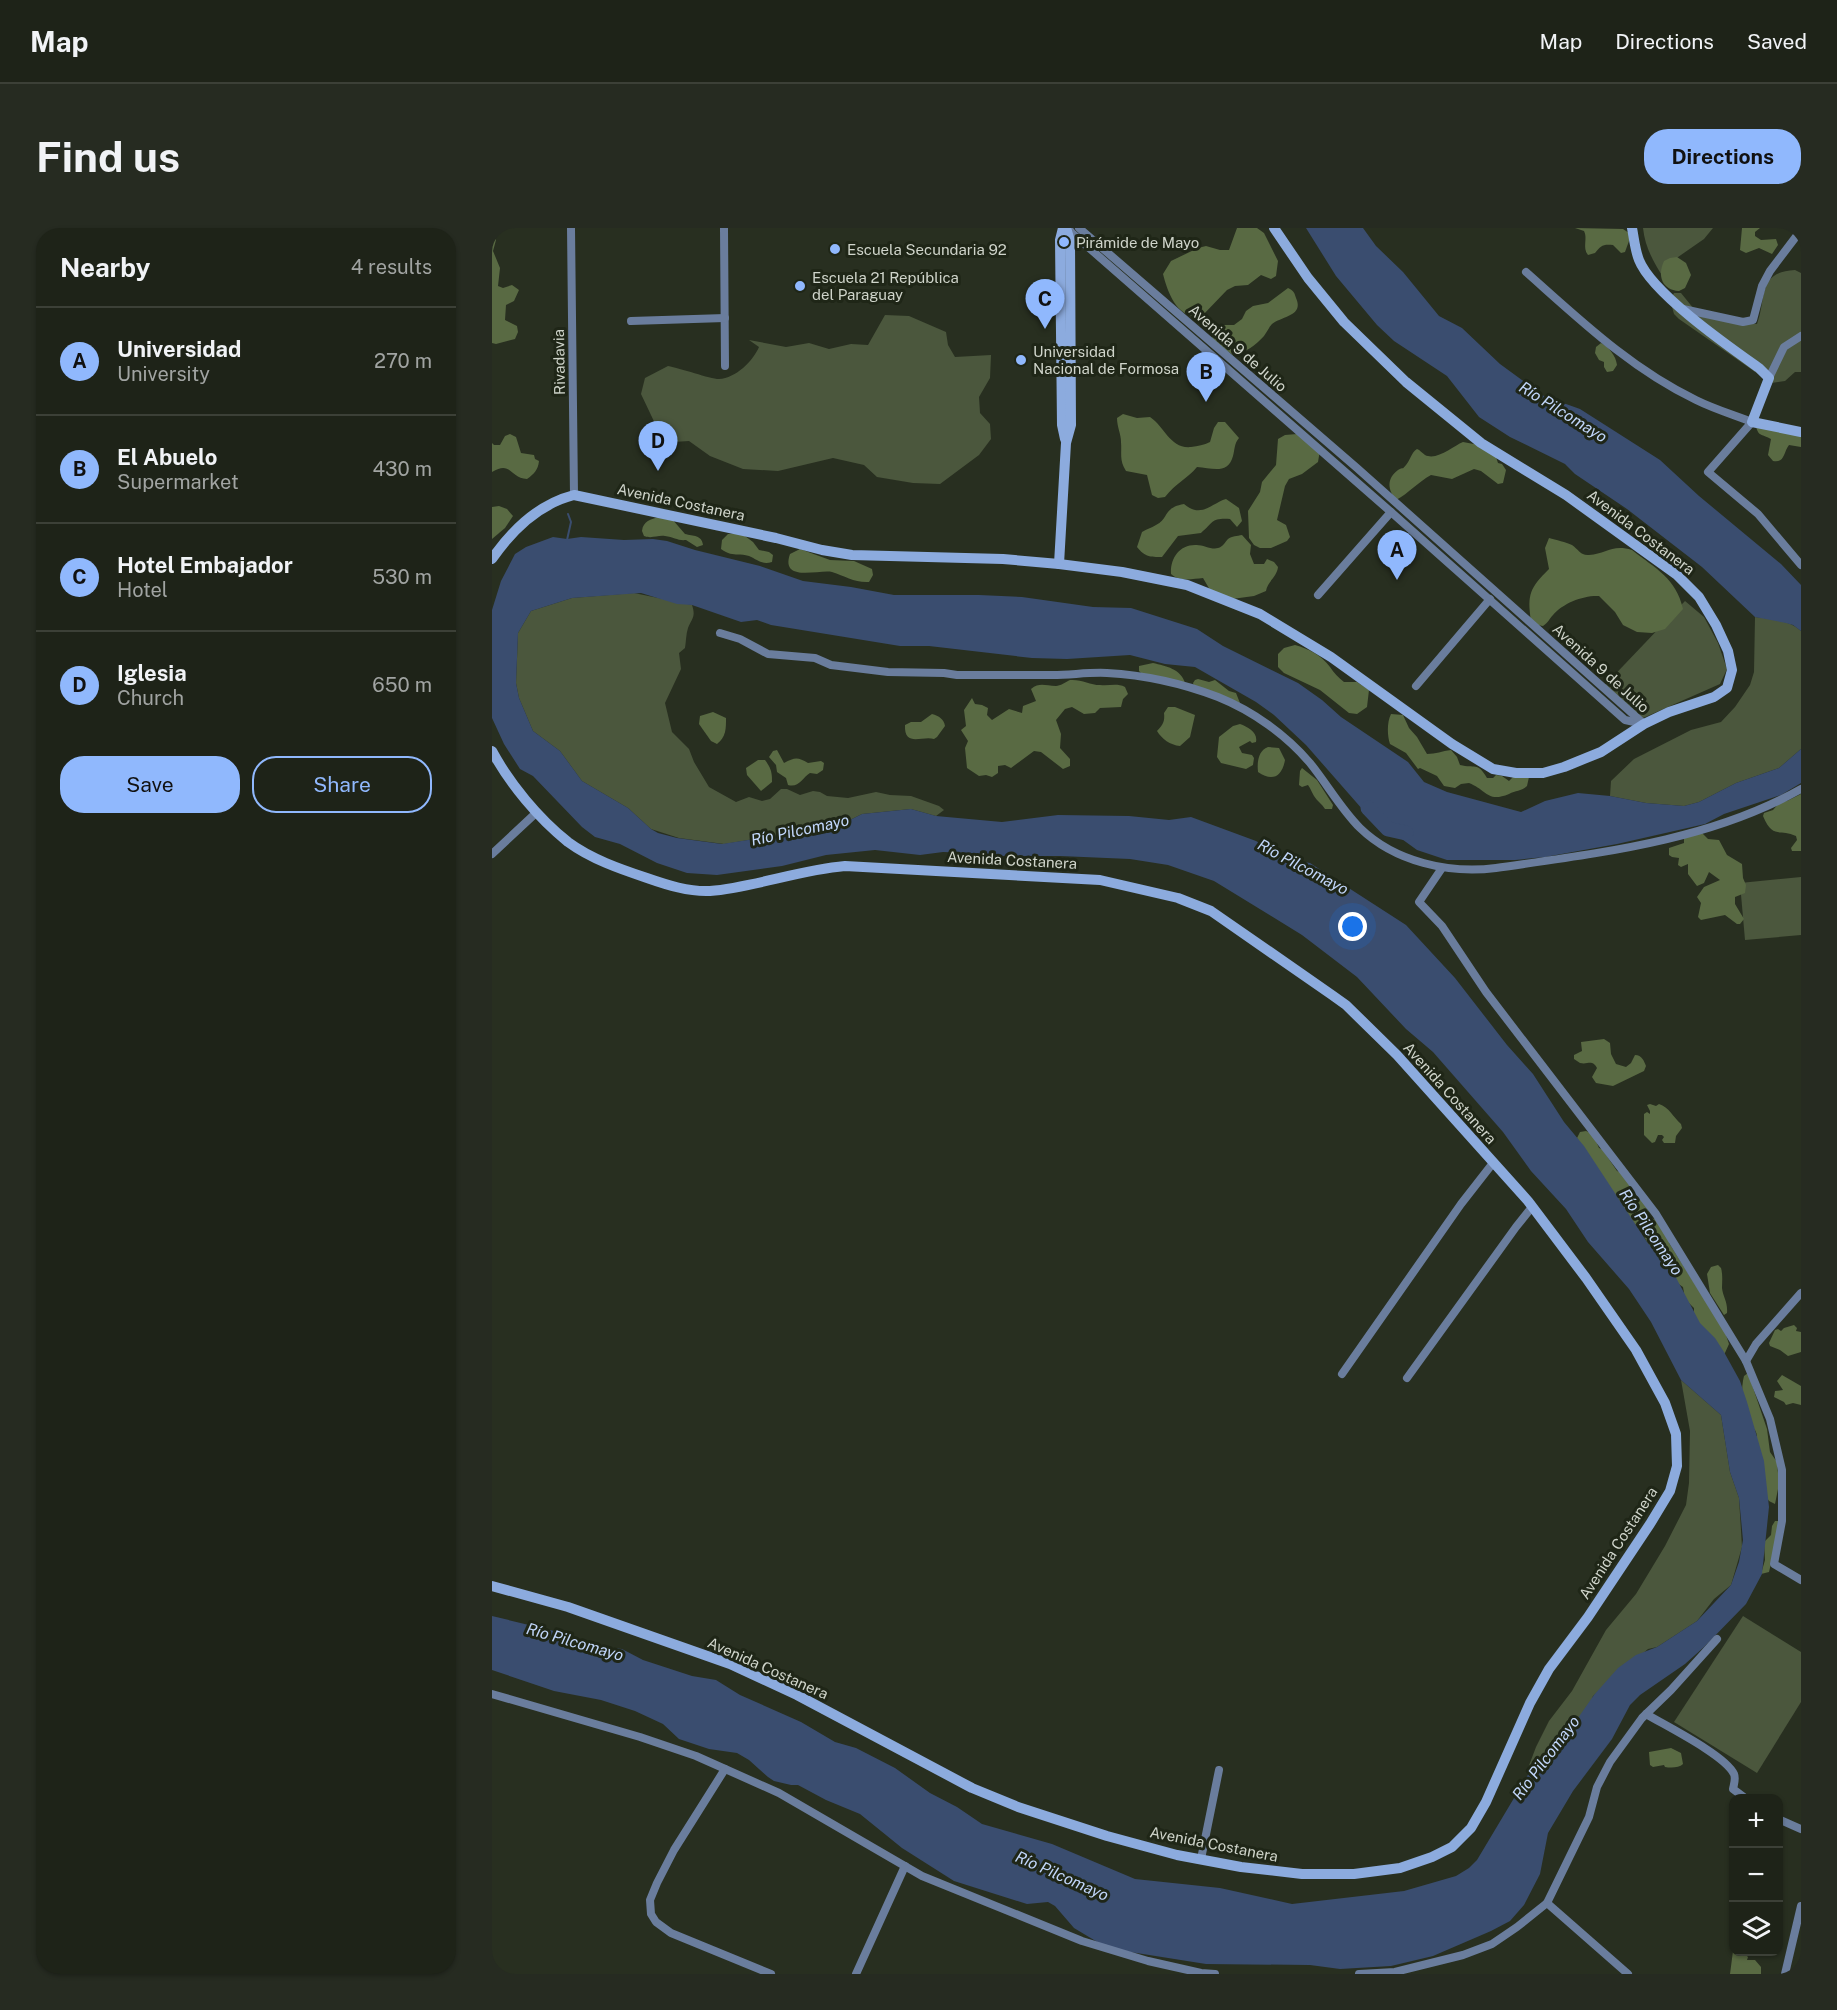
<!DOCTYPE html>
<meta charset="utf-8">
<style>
body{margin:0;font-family:"Public Sans",sans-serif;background:#262b21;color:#f1f3f6}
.controls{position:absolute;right:18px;bottom:18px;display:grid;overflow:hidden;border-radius:12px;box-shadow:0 2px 4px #0004}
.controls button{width:54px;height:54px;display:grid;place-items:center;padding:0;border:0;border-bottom:2px solid #3c4037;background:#1e2318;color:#f1f3f6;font:30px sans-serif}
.you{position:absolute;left:861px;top:699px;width:21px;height:21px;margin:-15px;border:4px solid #fff;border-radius:50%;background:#1a73e8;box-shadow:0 0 0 9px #1a73e833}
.badge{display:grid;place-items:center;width:39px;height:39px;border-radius:50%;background:#90b8fd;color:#111;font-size:20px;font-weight:700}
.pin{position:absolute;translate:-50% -50px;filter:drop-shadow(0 2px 3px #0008)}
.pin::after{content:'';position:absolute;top:32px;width:21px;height:18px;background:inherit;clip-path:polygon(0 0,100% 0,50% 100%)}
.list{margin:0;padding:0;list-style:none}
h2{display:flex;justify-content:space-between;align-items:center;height:78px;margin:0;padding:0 24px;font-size:26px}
h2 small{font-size:20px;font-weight:400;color:#a1a4a2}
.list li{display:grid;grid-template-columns:39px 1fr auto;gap:18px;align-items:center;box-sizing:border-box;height:108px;padding:0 24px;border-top:2px solid #3c4037}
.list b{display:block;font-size:22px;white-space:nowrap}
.list p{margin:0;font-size:20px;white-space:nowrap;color:#a1a4a2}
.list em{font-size:20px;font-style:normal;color:#a1a4a2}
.actions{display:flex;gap:12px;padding:18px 24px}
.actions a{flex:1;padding:14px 0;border:2px solid #90b8fd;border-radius:24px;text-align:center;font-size:21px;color:#90b8fd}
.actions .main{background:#90b8fd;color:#111}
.icon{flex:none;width:33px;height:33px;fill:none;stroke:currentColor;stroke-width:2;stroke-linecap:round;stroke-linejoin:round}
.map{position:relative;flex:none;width:1309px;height:1746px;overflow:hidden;border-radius:24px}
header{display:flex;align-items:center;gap:36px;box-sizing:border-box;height:84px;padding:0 30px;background:#1e2318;border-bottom:2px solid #3c4037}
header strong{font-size:28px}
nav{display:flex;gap:33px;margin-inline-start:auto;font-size:21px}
.intro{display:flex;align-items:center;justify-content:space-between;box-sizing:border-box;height:144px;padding:0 36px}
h1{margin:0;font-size:42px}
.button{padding:15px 27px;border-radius:24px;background:#90b8fd;color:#111;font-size:21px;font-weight:700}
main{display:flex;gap:36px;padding:0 36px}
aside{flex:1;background:#1e2318;border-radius:24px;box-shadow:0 2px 4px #0004}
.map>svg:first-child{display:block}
.green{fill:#4b573d}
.forest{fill:#596a43}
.water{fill:#3a4d6f}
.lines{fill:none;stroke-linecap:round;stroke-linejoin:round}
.stream{stroke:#3a4d6f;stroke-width:2}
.river{stroke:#3a4d6f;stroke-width:15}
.street{stroke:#6a7d9d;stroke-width:8}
.secondary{stroke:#8cabde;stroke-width:10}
.poi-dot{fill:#90b8fd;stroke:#1f2617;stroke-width:2}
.labels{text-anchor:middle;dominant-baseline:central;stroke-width:6;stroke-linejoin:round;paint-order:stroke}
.poi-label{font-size:15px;fill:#cfd4ca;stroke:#1f2617;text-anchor:start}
.street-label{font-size:15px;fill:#cfd4ca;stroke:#1f2617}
.water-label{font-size:16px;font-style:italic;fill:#c1d6fa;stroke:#1f2617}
</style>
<header>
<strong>Map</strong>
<nav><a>Map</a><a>Directions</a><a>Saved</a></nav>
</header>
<div class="intro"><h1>Find us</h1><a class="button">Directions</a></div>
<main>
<aside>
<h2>Nearby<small>4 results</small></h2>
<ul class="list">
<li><span class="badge">A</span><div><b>Universidad</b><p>University</p></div><em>270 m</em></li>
<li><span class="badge">B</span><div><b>El Abuelo</b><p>Supermarket</p></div><em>430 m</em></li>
<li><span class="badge">C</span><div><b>Hotel Embajador</b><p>Hotel</p></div><em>530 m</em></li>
<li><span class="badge">D</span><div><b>Iglesia</b><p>Church</p></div><em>650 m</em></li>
</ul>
<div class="actions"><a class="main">Save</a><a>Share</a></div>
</aside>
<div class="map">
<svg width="1309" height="1746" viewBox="0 0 1309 1746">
<rect width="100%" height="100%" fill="#282f20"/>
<g class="green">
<path d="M1151,0H1221L1212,11L1176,36L1171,49C1161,33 1153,19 1151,0Z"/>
<path d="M1303,42L1309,45V144H1303L1293,153L1279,155L1187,91L1182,86L1178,72L1182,65H1189L1202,81L1236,94L1265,96C1275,69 1265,44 1303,42Z"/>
<path d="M393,87L417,88L454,104L456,117L463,129L499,127L498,150L487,169L488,185L498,196L499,211L487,227L448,256L421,255L385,249L372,237L341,230L286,243L251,241L218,228L197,213L182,214L168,206L149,166L153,150L176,138C188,140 218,151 227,151C244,150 261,133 267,119L257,112L294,119L317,115L337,121L359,116L376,117Z"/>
<path d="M142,365L200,377C204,389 200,390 196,400C194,406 194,414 193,420L187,425L189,441L173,475L180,504L197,521L202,534L217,559L244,574L257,569L270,573L278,571L289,561H295L308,567L321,563L328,564L335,568L356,570L384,564L398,567L419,568L447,578L452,582L444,588L419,581L370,586L356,593L319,596L307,604L232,616L187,610L159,601L136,580L90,553L68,523L41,503L27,470L24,455L26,405L39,383L80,370Z"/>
<path d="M1193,373L1212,389L1226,415L1235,441L1228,456L1151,490L1112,458Z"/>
<path d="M1263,389C1279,391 1297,392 1309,403V521L1287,540L1244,555L1207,574L1192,578L1154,575L1118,568L1119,553L1142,531L1199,502L1229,494L1243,479L1258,457L1262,444Z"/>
<path d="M1309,649V707L1253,712L1248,655Z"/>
<path d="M1189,1152L1229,1187L1238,1244L1247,1270L1250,1319L1239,1357L1222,1371L1205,1393L1165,1419L1156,1421L1101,1468L1099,1474L1072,1510L1060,1517L1037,1545L1036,1540L1044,1519L1057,1493L1080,1463L1114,1402L1144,1366L1173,1318L1194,1277L1197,1255L1198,1203Z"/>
<path d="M1251,1388L1309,1424V1474L1265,1545L1182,1494Z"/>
</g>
<g class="forest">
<path d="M745,0H765L772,5L786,33L784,48L779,51L769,47L756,57L743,58L735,62L710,88C686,92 676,66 671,46L679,33L706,20L714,18L728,22H737Z"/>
<path d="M1083,0L1131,1L1137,5V13L1133,24L1129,25L1121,17C1110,16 1109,18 1103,25L1096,27C1090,20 1096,10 1092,3Z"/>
<path d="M1250,0H1268L1263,4V8L1269,12L1284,11L1286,17L1280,26L1267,20L1254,25L1248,22Z"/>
<path d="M0,5L4,12L1,23L8,40L6,58L11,60L20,57L27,62L22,73L14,77L13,92L25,98L26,104L23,111L4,116L0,115Z"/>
<path d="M1185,29L1194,35L1199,47L1193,60L1187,63C1170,62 1165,48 1172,33L1178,30Z"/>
<path d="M796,60C802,63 802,64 804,70C812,88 791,88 780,96C777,99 775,104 772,108C764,117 753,125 741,127L720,112L722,97H742L750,91L754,83L761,78L776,75Z"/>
<path d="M1109,115C1117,119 1124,128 1125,137L1121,143L1115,144L1112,139V134L1107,132L1103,125L1104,119Z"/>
<path d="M631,186L645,190L658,189C673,199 678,221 699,219C706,218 712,217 718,214L722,200L726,194H733L747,210C742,216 743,221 741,228C736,247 720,240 705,239C695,251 684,255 673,269L666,270L660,267L655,247L634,243C627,232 630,225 629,214C629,206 625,199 625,190Z"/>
<path d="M1264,198L1309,205V219L1297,217C1291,225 1293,235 1281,233L1276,227L1279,211C1271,206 1266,209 1264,198Z"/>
<path d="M18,206L24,209L29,225L42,227L43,231L47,233C46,242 42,246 35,251C18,250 19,232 0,244V215L2,217H8L13,208Z"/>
<path d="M805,206L828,222L826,234L810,246L797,251L793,258L785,292L794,297L798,309L795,313L779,320H768L762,317L757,310L756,283L768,264L770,254L784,237L786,211L793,207Z"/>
<path d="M971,214L987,217L1004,229L1006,235L1010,236L1014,242L1011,255L1006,256L989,243L982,241L960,251L939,247C926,254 917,265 904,272C896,262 894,251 906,242C913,238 909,243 914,237C919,231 919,225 925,221C928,222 930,225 933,227C945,233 961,218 971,214Z"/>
<path d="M734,271L747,280L750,293L745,299L738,291C719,290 722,294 709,305L686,308L670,329C658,329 653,329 645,319L650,304C655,301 659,300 664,297C678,290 670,280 692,276C709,291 720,275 734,271Z"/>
<path d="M7,278L15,281L21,288L13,300L0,311V279Z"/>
<path d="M167,289L180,291L193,306C201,308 210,307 211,317L205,319L194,312C186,313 182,309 173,308C165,307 160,311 152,308L150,303C151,293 159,291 167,289Z"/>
<path d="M249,305L261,314L267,322L277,324L281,327L280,334C270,337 266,332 257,328C246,324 241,330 229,321L230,312L236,306Z"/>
<path d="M750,307L759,317L758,326L762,336H772L775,331L782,334L786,339C785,349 775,354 774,363L762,368L740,371L718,362L711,350C700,351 688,354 679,346C678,331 687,317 703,317C710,316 719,322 726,320C731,319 733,314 736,311C740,308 745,308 750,307Z"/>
<path d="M1057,310C1064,312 1074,314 1080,317C1086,321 1089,328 1097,327C1114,326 1120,316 1140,322C1164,341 1184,350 1191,381L1173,401L1160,405L1145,404L1131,397L1123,384L1107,368C1092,367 1071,375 1061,387C1057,391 1056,395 1051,398L1045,397L1039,393C1035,366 1038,360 1057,341L1053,320Z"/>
<path d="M308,321L338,332L362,333L380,341L381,347L377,354C363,355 353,348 340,344C328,341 288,355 298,326Z"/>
<path d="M803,417C817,421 829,427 838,439C842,445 846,449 852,454H865L877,462L875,479L865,486L857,485L828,462L792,445L786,439V426L792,420Z"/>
<path d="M661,435C674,438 689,441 693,455L650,446L647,443V438Z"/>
<path d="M706,451L717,454L723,452L737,463L744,465L748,475L746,478L703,462L701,455L703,452Z"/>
<path d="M578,452C589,451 598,457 608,457C618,458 625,455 633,459L636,466L631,471L629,479L608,480L603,485L592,486L580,479L573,481L564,492L569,506L568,520L578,531V538L571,541L549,524L542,523L519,540L513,537L506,538V545L500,549L494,547L487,548L475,540L473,520L476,513L469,502L474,498L472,482L480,470L483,476L490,477L496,480L495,487L500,492L517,481L530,485L531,478L544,473L539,461C548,454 553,458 564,458C568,458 574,454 578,452Z"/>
<path d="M676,479H683L703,487L698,509L688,518C678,517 670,511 665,503C671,497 673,493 672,485Z"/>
<path d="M221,484L234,490C234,501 234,509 225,516L219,513L207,496L208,488Z"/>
<path d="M440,486C447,488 452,491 453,498L445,509L442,511C431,507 412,520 413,497L419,494H429Z"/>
<path d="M899,486L911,487L917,500L925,509L935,526C944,526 950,523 959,522L965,529L968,537C983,541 985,533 995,550H1001L1004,547L1010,548L1017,553L1021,549H1037L1035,558C1030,563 1024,562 1017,566C995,575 995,562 977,555L969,556L963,560L952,558L945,548L928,540L926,541L914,525L898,516C895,507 895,494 899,486Z"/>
<path d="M748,496C756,499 766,504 764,514L760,515L758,513L747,519L750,525L760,527L762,530L761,537L754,541L729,535L725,529L727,509L741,498Z"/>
<path d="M776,519L787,520L793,532C790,549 780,554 766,544C765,534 766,523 776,519Z"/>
<path d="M285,522L292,535C303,529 306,529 316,535L329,533L332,535L331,542L325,546L318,545C310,550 307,560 296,557L294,550L285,544L284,537L277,529L281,523Z"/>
<path d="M266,532H273C279,540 280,544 280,554L269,563L255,547L254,540Z"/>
<path d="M810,540L825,552L841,577L840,581H833C830,576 825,573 822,568C820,565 819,561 816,557L810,559L807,557L808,543Z"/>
<path d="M1309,566V623H1300L1299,620L1305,612L1304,608C1288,600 1281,612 1271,588L1272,585L1281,582L1288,574L1295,573Z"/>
<path d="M1208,603L1216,611L1227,612L1235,627L1250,636L1251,650L1254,657L1253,665L1243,669V676L1252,691L1248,696H1245L1233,687L1209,692L1206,689L1209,675L1205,669L1212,659L1228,652L1217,644L1212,655L1205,658L1196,646V636L1189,639L1186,637L1187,630L1180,629L1177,627V620L1192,615V608Z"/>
<path d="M1112,811L1118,815L1119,826L1124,836L1134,839L1139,835L1143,827C1150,827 1152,833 1154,838L1152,843L1121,858L1104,855L1100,849L1105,840C1100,831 1096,837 1088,835L1082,831V827L1090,823L1089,814Z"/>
<path d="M1158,876L1164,878L1167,876C1177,879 1181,889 1189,896L1190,900L1184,908L1183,915H1172L1170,912L1172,909L1170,907H1166L1163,914L1160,915L1152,907V886L1155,884L1158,886V883L1155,877Z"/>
<path d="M1094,903C1101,905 1104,913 1107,920L1110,921L1125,943L1136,947L1141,954L1143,969L1152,973L1159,990L1165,992L1177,1013V1015L1233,1104L1237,1116L1232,1127L1202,1090V1080L1193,1071L1191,1059C1174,1049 1154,1016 1148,998L1140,995L1085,910L1088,904Z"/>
<path d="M1226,1037L1229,1040C1231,1047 1230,1054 1230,1060C1231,1069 1236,1074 1235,1085L1232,1087L1218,1065L1215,1046L1219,1039Z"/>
<path d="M1302,1097L1305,1100L1304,1103L1309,1104V1124L1296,1128L1288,1122L1278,1118L1277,1115L1283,1102L1286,1101L1289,1103L1292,1100Z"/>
<path d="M1256,1145L1275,1201L1278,1224L1285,1234L1287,1256L1283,1276L1277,1273L1273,1267L1262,1210L1265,1208C1264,1200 1259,1199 1255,1192C1249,1181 1249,1159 1252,1148Z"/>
<path d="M1290,1147L1309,1158V1177L1301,1175L1294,1177L1292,1174L1282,1169L1283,1163L1291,1162L1285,1153Z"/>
<path d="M1283,1293H1289L1277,1344L1269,1346L1273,1332L1272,1314L1279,1307L1280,1298Z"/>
<path d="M1179,1520L1189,1525L1191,1536C1187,1540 1179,1540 1173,1539L1172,1537L1161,1539L1158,1537L1157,1524Z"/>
<path d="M1241,1723L1251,1724L1256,1729L1255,1732H1263L1269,1739V1746H1238Z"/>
</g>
<g class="water">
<path d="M814,0H871L884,18L911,44L947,88L970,100L1008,136L1060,174L1074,176L1088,181L1168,232L1207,268L1289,336L1309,357V403L1301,397L1294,395L1263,389L1210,339L1135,281L1083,246L1073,236L1018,209L987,189L955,148L902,113L885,97L844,48Z"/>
<path d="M61,309L75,311L89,309L132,312L161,311L175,313L203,322L268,338L311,353L359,359L402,367H487L530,369L601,379L639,380L705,401L731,418L806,455L830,472L849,489L916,534L932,554L955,564L1029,584L1053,573L1086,565L1118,568L1154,575L1192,578L1207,574L1244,555L1287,540L1309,521V555L1289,567L1232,586L1213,596L1125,616L1053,629L1023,632H955L925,622L896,601L871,582L814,517L782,487L764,474L703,439L673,436L638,427L575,431L540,430L437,418H408L279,397L265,392L249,394L200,377L185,376L149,365L80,370L39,383L26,405L24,455L27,470L41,503L68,523L90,553L136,580L159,601L166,605L185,610L230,616L307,604L319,596L356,593L370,586L419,581L444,588L510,594L566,587L637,588L677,592L699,589L764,613L795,631L818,635L914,697L963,750L1015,817L1041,846L1072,894L1092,918L1155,1014L1180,1042L1208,1095L1223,1110L1232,1124L1248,1153L1255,1174L1272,1233L1277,1279L1270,1346L1254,1376L1212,1419L1193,1436L1148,1467L1138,1477L1120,1511L1081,1563L1056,1605L1048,1646L1032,1677L1018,1693L999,1703L941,1728L899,1738L848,1741L818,1737L714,1736L632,1723L607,1715L582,1700L563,1678L556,1674L535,1676L462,1653L410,1620L368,1586L334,1572L306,1557H299L282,1553L276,1549L257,1532L245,1525L217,1521L187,1511L171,1496L143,1483L109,1472L62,1463L0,1442V1388L66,1404L101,1418L130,1421L151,1432L200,1448L224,1452L248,1467L309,1494L343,1514L364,1520L403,1540L438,1565L465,1579L490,1596L560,1616L643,1651L728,1660L800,1676L912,1663L964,1648L977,1640L985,1632L1037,1545L1060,1517L1072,1510L1102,1467L1126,1440L1144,1427L1165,1419L1205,1393L1239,1357L1247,1334L1251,1312L1247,1270L1238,1244L1229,1187L1189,1152L1159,1094L1137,1061L1096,1014L1074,981L1039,943L1011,904L941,824L914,801L865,749L810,707L722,653L676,637L638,631L568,628H498L476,625L451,624L428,627L383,622L334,627L290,638L225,647L195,645L165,635L128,616L103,609L90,599L41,548L28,541L12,516L0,490V382L9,353L23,326L34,319Z"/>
</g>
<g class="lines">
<path class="stream" d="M75,312L79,294L76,286"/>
<path class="river" d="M876,580L896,601L914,605"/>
<g class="street">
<path d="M79,0L82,267"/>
<path d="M232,0L233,138"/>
<path d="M576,0L580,5L899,284L1133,492L1152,496"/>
<path d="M587,0L865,240L1151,495"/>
<path d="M1034,44C1087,91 1139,141 1204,172C1222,181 1242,187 1260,194L1216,244L1266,286L1309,337"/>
<path d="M1191,81L1251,94L1261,92L1270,58L1278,43L1309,2"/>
<path d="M139,93L233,90"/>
<path d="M1277,150L1292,119L1309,108"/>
<path d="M826,367L899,284"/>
<path d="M228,405L248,411L276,426L323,430L339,437L396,444L452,445L465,447C497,447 529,447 561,447C579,447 597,444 615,445C652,447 692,456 726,469C761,483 794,507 818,535C835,556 849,581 868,600C903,634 957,646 1004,640C1107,625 1217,613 1309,561"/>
<path d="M924,458L998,371"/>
<path d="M0,626L45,584"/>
<path d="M950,640L927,674L950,698L994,764L1164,986L1254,1133L1278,1191L1290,1242V1293L1282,1336L1309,1352"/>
<path d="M1254,1133L1264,1116L1309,1065"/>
<path d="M850,1146L969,976L1001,935"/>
<path d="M915,1150L1024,999L1040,979"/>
<path d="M0,1466L148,1509L204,1528L287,1565L430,1648L590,1713L656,1733L709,1745L723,1746"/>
<path d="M1154,1486C1174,1498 1233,1527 1242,1546C1244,1551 1242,1556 1241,1561L1253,1570"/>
<path d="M233,1541L182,1622L165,1655L158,1672L159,1686L164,1694L179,1705L279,1746"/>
<path d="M1286,1591L1309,1601"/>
<path d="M709,1631L727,1542"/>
<path d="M1055,1675L1136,1746"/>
<path d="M364,1746L413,1638"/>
<path d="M867,1746L903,1744L971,1727L1000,1716L1025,1699L1055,1675L1097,1589L1105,1559L1118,1534L1150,1490L1179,1462L1225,1411"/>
<path d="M1293,1746L1309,1678"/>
</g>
<g class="secondary">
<path d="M571,0L568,12L570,197L573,211"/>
<path d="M1140,0C1142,10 1143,22 1147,32C1160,65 1236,118 1267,140L1277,150L1260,194L1309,204"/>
<path d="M0,331C20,302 47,276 82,267L284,310L330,322L360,327L511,331L567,336L630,344L695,357L768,386L839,429L960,516L1001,541L1024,545H1051L1072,539L1109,524L1152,496L1177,484L1222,469L1235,460L1240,442L1236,423L1224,397L1207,369L1185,347L1074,267L989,215L914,154L852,94L816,50L782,0"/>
<path d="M567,336L574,215L579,197L578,13L574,0"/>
<path d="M0,523C18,556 46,590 76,614C99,631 128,641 155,650C175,657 197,664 218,663C263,659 307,642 353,638L608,652L686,670L719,683L840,767L854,777L905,827L1036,973L1094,1050L1144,1122L1173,1175L1184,1206L1185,1238L1178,1263L1158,1296L1096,1389L1057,1441L1038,1475L994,1574L979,1600L960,1619L940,1629L908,1640L862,1646H810L749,1639L685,1627L615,1608L526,1579L480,1560L305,1467L238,1436L76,1379L0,1358"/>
</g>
</g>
<g class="poi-dot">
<circle cx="572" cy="14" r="6"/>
<circle cx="343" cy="21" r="6"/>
<circle cx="308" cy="58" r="6"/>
<circle cx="529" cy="132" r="6"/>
</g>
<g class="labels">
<g class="poi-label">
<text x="584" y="14">Pirámide de Mayo</text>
<text x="355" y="21">Escuela Secundaria 92</text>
<text x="320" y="49">Escuela 21 República<tspan x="320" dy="17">del Paraguay</tspan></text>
<text x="541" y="123">Universidad<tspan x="541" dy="17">Nacional de Formosa</tspan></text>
</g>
<g class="street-label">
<text transform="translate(746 120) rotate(41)">Avenida 9 de Julio</text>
<text transform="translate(67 134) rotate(-91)">Rivadavia</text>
<text transform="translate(189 274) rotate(12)">Avenida Costanera</text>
<text transform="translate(1149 304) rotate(37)">Avenida Costanera</text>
<text transform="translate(1109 440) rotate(42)">Avenida 9 de Julio</text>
<text transform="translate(520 632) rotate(3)">Avenida Costanera</text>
<text transform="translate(958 865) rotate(48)">Avenida Costanera</text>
<text transform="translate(1126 1315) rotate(-57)">Avenida Costanera</text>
<text transform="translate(276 1440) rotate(24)">Avenida Costanera</text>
<text transform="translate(722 1616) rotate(11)">Avenida Costanera</text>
</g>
<g class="water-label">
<text transform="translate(1071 184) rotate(32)">Río Pilcomayo</text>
<text transform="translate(308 602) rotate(-12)">Río Pilcomayo</text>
<text transform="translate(811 639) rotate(28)">Río Pilcomayo</text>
<text transform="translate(1159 1004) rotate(56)">Río Pilcomayo</text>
<text transform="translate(83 1414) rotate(16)">Río Pilcomayo</text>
<text transform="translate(1054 1530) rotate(-53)">Río Pilcomayo</text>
<text transform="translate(570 1648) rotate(24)">Río Pilcomayo</text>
</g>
</g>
</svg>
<div class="controls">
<button>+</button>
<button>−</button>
<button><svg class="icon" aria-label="layers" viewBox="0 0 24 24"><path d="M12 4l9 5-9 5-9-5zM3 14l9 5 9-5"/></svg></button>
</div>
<div class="you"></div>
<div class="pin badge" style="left:905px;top:352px">A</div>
<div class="pin badge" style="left:714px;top:174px">B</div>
<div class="pin badge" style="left:553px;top:101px">C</div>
<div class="pin badge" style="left:166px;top:243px">D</div>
</div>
</main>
